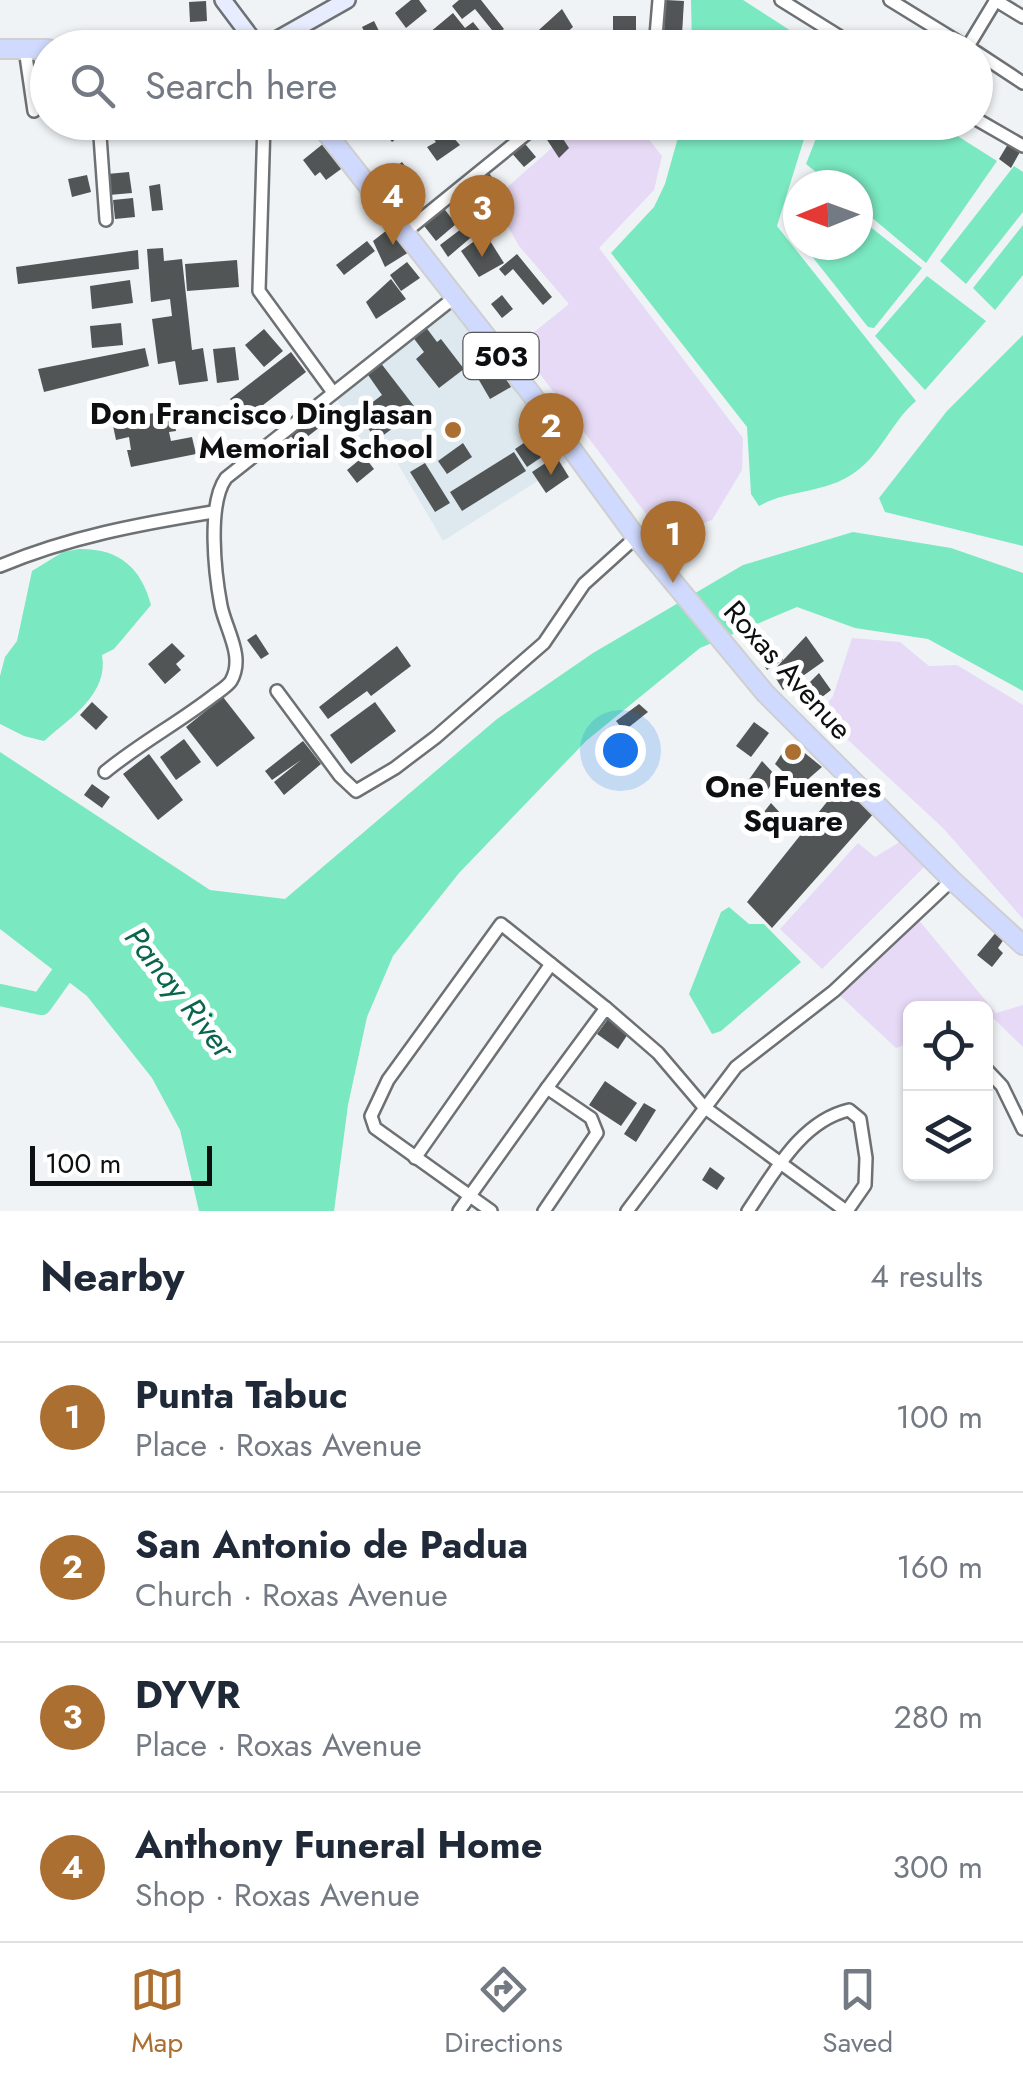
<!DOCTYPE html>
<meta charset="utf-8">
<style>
body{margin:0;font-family:Jost,sans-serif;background:#f6f6f7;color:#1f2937}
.controls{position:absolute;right:30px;bottom:30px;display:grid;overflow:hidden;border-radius:15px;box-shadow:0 2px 8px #0004}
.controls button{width:90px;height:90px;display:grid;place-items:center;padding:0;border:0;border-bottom:2px solid #e0e1e3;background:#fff;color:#1f2937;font:50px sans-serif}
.compass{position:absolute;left:783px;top:170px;width:90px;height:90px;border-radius:50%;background:#fff;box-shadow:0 2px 8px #0004;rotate:269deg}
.scale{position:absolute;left:30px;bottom:25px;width:182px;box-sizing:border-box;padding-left:10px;border:5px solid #0e0f10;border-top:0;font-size:28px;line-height:35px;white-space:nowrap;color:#0e0f10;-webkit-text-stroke:8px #fff;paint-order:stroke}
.you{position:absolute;left:620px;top:750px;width:35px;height:35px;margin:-25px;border:8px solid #fff;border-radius:50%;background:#1a73e8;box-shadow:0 0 0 15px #1a73e833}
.badge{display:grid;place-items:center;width:65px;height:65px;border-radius:50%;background:#ab6f32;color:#fff;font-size:32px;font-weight:700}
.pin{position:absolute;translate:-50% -82px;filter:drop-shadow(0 2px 5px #0008)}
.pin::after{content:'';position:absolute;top:52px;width:35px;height:30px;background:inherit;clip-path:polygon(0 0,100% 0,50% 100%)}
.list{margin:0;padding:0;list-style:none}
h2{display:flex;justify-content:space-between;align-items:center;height:130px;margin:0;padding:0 40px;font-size:42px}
h2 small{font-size:32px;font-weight:400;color:#747a83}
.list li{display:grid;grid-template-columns:65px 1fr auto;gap:30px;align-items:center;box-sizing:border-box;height:150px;padding:0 40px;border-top:2px solid #e0e1e3}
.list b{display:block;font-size:38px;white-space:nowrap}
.list p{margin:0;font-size:32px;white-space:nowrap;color:#747a83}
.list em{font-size:32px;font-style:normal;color:#747a83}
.icon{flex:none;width:55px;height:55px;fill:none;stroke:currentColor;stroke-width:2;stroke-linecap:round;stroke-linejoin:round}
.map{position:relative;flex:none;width:1023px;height:1211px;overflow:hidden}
.search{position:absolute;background:#fff;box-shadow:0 2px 8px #0004;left:30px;right:30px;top:30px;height:110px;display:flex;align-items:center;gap:25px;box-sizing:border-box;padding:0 35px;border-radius:55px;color:#747a83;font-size:38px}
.sheet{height:730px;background:#fff}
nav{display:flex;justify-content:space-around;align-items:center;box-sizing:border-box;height:140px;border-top:2px solid #e0e1e3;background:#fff;font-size:28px;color:#747a83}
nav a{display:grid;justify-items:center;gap:5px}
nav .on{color:#ab6f32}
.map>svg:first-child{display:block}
.built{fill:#dde9ef}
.green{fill:#e7daf6}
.water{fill:#7ae8c0}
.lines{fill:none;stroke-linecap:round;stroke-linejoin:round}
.river{stroke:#7ae8c0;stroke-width:22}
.building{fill:#515556}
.street-casing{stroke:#6d7173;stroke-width:16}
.secondary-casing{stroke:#6d7173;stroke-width:20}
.primary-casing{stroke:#cfcfcf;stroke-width:22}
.street{stroke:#fff;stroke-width:11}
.secondary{stroke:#e7ecfe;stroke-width:15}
.primary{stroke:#d0dafe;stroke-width:18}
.poi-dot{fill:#ab6f32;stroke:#fff;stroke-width:4}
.labels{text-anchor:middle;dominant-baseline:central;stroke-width:10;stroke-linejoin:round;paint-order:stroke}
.shield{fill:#fff;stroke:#565758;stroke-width:2.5}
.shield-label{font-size:28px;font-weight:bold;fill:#0e0f10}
.poi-label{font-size:30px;font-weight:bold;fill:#0e0f10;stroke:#fff;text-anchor:end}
.street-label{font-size:30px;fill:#0e0f10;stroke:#fff}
.water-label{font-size:32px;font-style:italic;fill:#09654b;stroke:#fff}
</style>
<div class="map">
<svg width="1023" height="1211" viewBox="0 0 1023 1211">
<rect width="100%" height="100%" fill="#eff3f6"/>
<path class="built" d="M455,303L572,459L443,541L391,452L370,457L335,396Z"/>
<g class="green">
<path d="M580,123H636L662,156L654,190L599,248L743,438L742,470L712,520L687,529L656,527L518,345L569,304L519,246L501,214L487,217L495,198Z"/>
<path d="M852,638L900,642L929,666L957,665L1023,705V919L943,828L820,714L833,696Z"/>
<path d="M903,840L928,863L822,969L780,929L858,843L875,857Z"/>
<path d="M917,918L996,1013L1023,1005V1047L990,1015L986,1016V1008H910V1043L896,1048L835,991Z"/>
</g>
<g class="water">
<path d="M691,0H743L816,47H692Z"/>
<path d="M682,123H809L777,226L916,401C892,421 880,456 854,473C824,494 789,489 759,506L751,494L747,427L611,253L654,207L665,184Z"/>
<path d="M822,123H937L997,161L926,263L858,206V185H832L806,164Z"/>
<path d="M1014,166L1023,172V212L966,284L940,261Z"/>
<path d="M858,217L922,268L874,328L868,327L803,245H858Z"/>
<path d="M1023,225V275L995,310L973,288Z"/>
<path d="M927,276L986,321L925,390L875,336Z"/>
<path d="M1023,335V546L885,512L879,498L947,411Z"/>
<path d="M853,532L951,548L1023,573V691L928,639L855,628L797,607L700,648L586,741L459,873L393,956L367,1017L348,1105L334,1211H199L180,1130L152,1078L87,996L0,929V752L210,890L285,899L497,719L593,653L743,565Z"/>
<path d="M79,549C118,548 141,567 151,605L114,649L102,655C109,694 70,718 44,741L24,736L0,724V676L5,657L17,641L32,571L63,552Z"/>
<path d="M729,907L749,924H764L801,962L721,1031L712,1034L689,994L721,912Z"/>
</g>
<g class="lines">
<path class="river" d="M0,995L41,1004L61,976L82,956"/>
</g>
<g class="building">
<path d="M411,0H419L427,11L406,28L395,13Z"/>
<path d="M459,0H481L504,29L496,35L475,9L462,19L452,6Z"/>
<path d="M666,0L684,1L682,34L664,32Z"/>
<path d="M206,1L207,21L190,22L189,2Z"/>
<path d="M562,9L573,27L549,48H519Z"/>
<path d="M453,13L465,28L473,22L486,38L474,48H430L423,38Z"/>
<path d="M613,16H636V33L628,37V42H619V37L613,33Z"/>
<path d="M374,21L382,37L370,44L362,27Z"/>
<path d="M377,122H417L392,142Z"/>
<path d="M439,122L460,145L437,161L427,147L436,142L427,131Z"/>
<path d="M547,122H552L569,148L559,158L540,129Z"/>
<path d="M329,139L348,164L326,180L320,172L315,176L303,160Z"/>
<path d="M521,139L536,157L524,167L509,150Z"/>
<path d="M1008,144L1020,152L1011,168L999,159Z"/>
<path d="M402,162L417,182L402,193L388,173Z"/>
<path d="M129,172L132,193L109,195L107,174Z"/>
<path d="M488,172L499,186L487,195L476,180Z"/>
<path d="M87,175L91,192L72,197L68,179Z"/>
<path d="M160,184L163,210L152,211L149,186Z"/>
<path d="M461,196L468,207L479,199L486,207L473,217L482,228L448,257L440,245L465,226L450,204Z"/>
<path d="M133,198L135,217L115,219L113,200Z"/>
<path d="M442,206L456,224L436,241L421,222Z"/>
<path d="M396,223L414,249L385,267L373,241Z"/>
<path d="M485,233L504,263L479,277L461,251Z"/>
<path d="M367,241L375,251L344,275L336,265Z"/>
<path d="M163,248L164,261L182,259L192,350L203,348L208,381L179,385L175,361L158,364L152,319L172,316L170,299L151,302L147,249Z"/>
<path d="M138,250L139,269L18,284L16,267Z"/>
<path d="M517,254L552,297L543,305L513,269L505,276L499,269Z"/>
<path d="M237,260L239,287L187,291L185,264Z"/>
<path d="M407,262L420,278L401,291L390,275Z"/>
<path d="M391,279L406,299L376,319L366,302Z"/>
<path d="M130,280L133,303L92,309L90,286Z"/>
<path d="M502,295L513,309L502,318L491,304Z"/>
<path d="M121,323L123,345L92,348L90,326Z"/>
<path d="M425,326L437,342L441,339L464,369L439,388L416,359L424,352L412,336Z"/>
<path d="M264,329L283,351L264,367L245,345Z"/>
<path d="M235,347L239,380L217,383L213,349Z"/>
<path d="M145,348L149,366L44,392L38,369Z"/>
<path d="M291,352L306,372L245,419L230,399Z"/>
<path d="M380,362L417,410L377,440L357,414L382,395L366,372Z"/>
<path d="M497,363L511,387L490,399L476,375Z"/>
<path d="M154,413L155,417L173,414L176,431L169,432L171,441L192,437L196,454L131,467L127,450H131L129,437L116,440L112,421Z"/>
<path d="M309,417L320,427L298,444L287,432Z"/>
<path d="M543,430L555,448L527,467L515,449Z"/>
<path d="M463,443L472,457L447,474L438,461Z"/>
<path d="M514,452L526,471L462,511L450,492Z"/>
<path d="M364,456L374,469L357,483L347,470Z"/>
<path d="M556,456L569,477L546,493L532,472Z"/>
<path d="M425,463L450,503L435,512L410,472Z"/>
<path d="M256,634L269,654L261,659L247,640Z"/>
<path d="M768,636L783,660L767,670L753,649Z"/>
<path d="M806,636L824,661L783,690L772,672Z"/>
<path d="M172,643L185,656L176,664L181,670L165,684L148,664Z"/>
<path d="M397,646L411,666L371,696L367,691L328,719L319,707Z"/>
<path d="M819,673L831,690L808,708L798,694Z"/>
<path d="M223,697L255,738L217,767L186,727Z"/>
<path d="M92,702L108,717L96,730L80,715Z"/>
<path d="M375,702L396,731L351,764L330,735Z"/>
<path d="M639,704L648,712L624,731L616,721Z"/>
<path d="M754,722L769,733L751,757L736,746Z"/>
<path d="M184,739L201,762L176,780L160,757Z"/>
<path d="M303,741L321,764L284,795L274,782L301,760L272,780L265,771Z"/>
<path d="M790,741L822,767L799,787L775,764Z"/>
<path d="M149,754L183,800L158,820L123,774Z"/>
<path d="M762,761L777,777L760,800L743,788Z"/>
<path d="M842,783L875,812L772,928L747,902Z"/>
<path d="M92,784L110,797L102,808L84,795Z"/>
<path d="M771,803L782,815L761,834L753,826Z"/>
<path d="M998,930L1006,936L998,948L1003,953L992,967L977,955Z"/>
<path d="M608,1019L628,1034L618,1049L597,1034Z"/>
<path d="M605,1081L637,1103L621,1126L589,1105Z"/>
<path d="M644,1103L656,1110L636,1142L624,1134Z"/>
<path d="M710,1167L725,1178L717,1190L702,1180Z"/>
</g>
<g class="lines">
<g class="street-casing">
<g id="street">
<path d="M781,0L858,48"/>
<path d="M890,0L968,48"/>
<path d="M995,0L1023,17"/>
<path d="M655,48L659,0"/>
<path d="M967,48L996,0"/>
<path d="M25,49L34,111"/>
<path d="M976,52L1023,83"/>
<path d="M976,119L1023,146"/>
<path d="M99,122L106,220"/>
<path d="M264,122L259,291L332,391"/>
<path d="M404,233L541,122"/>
<path d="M0,566C69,537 139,524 213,512"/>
<path d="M277,691L340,776L356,791L395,768L436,737L544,643L584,584L636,537"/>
<path d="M105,772C139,744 178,723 213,696C218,692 228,686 231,681C245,657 226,630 221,606C215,574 207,504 226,478L455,297"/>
<path d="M986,1069L1002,1086L1023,1129"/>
<path d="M415,1158L551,964L606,1008"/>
<path d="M459,1211L547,1088"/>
<path d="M491,1211L375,1128L371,1116L388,1080L501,924L551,964"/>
<path d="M544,1211L597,1133L591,1118L547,1088L606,1008L658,1053L704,1107L846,1211"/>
<path d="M627,1211L736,1067L834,991L952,880"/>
<path d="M748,1211C774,1173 801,1121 849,1110L860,1119L866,1158L865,1185L847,1211"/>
</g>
</g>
<g class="secondary-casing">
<g id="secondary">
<path d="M223,0L259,48"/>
<path d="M262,48L347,0"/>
</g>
</g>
<g class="primary-casing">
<g id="primary">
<path d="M0,49H48"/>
<path d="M318,122L532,395L636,537L765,693L952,880L1023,945"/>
</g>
</g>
<use href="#street" class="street"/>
<use href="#secondary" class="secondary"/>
<use href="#primary" class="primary"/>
</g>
<g class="poi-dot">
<circle cx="453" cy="430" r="10"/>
<circle cx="793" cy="752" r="10"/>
</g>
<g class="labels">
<rect class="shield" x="463.5" y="333" width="75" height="46" rx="8"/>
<g class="shield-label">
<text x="501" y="356">503</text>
</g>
<g class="poi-label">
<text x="433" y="413">Don Francisco Dinglasan<tspan x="433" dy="34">Memorial School</tspan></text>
<text x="793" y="786" text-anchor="middle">One Fuentes<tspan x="793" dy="34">Square</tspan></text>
</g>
<g class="street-label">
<text transform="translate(788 670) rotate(48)">Roxas Avenue</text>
</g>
<g class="water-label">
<text transform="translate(180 992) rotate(52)">Panay River</text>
</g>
</g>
</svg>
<div class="controls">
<button><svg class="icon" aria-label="locate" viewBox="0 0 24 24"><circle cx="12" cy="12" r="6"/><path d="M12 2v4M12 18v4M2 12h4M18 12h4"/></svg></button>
<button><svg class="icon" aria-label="layers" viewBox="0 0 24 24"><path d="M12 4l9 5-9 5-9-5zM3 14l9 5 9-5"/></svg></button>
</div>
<svg class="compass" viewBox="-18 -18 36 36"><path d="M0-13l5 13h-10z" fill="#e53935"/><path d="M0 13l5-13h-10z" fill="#747a83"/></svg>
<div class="scale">100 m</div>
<div class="you"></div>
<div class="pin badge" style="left:673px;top:583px">1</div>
<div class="pin badge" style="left:551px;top:475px">2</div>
<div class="pin badge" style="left:482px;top:257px">3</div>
<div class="pin badge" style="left:393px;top:245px">4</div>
<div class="search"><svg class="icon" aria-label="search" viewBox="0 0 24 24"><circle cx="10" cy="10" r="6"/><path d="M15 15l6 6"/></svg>Search here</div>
</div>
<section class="sheet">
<h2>Nearby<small>4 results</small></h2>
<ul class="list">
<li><span class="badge">1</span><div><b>Punta Tabuc</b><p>Place · Roxas Avenue</p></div><em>100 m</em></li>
<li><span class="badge">2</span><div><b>San Antonio de Padua</b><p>Church · Roxas Avenue</p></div><em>160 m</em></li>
<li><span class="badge">3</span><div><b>DYVR</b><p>Place · Roxas Avenue</p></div><em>280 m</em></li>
<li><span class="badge">4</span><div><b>Anthony Funeral Home</b><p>Shop · Roxas Avenue</p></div><em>300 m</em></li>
</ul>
</section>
<nav>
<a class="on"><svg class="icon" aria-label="map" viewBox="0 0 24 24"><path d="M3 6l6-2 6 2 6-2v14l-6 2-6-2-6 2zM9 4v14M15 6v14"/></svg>Map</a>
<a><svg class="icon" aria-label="directions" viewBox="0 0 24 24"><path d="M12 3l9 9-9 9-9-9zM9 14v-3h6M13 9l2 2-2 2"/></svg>Directions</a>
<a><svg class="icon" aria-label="saved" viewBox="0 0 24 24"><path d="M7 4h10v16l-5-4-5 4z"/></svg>Saved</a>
</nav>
